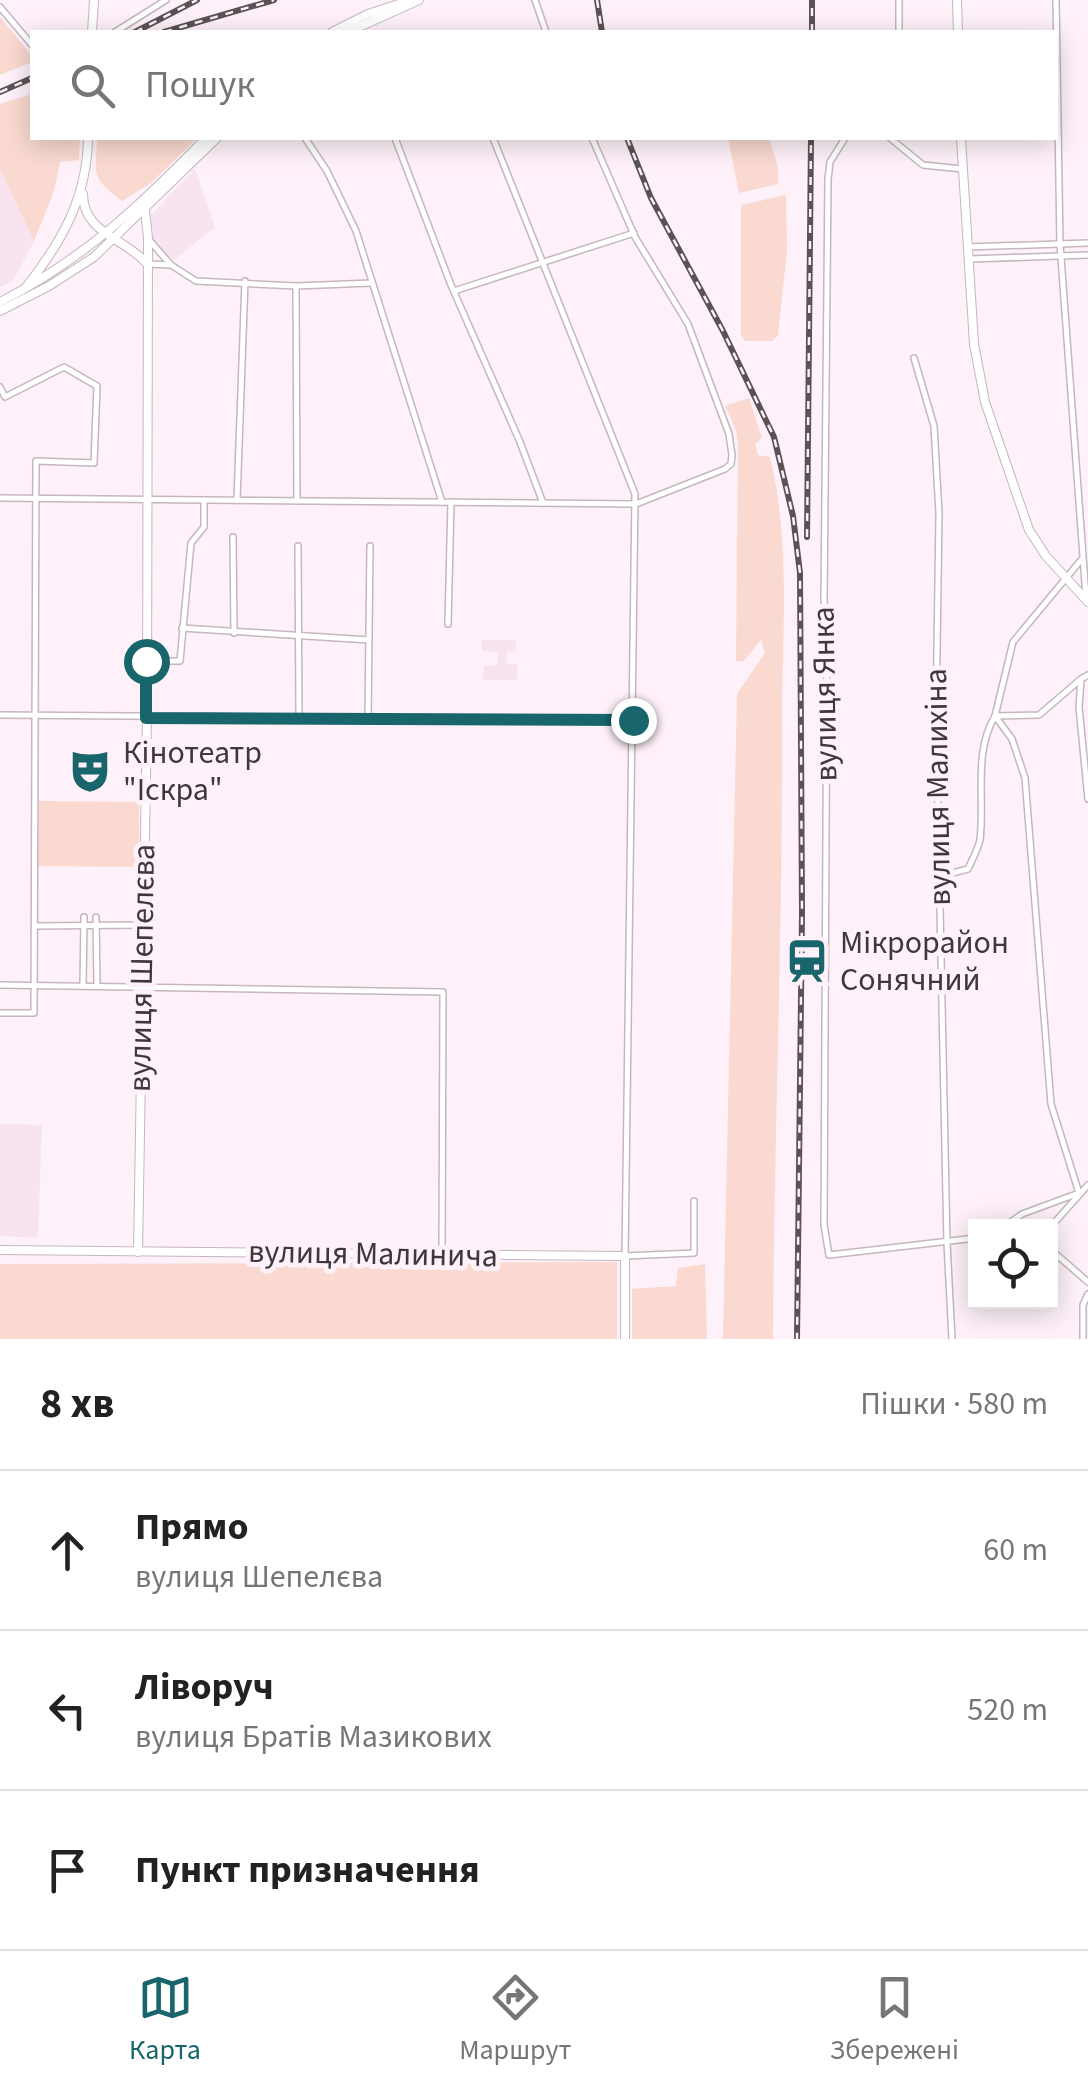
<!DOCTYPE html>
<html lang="uk">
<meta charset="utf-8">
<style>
body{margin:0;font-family:"Source Sans 3",sans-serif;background:#f2f2f2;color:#222}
.controls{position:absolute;right:30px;bottom:30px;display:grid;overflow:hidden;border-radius:0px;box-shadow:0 5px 25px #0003}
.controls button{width:90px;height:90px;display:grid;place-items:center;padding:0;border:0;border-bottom:2px solid #e0e0e0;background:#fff;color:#222;font:50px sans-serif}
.stop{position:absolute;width:30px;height:30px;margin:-22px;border:8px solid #18666b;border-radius:50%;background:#fff}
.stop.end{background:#18666b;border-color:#fff;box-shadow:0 2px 10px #0008}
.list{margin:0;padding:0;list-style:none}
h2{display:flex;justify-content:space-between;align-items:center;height:130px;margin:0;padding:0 40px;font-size:42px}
h2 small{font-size:32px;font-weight:400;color:#767676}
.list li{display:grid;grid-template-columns:65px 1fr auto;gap:30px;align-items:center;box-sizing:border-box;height:160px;padding:0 40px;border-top:2px solid #e0e0e0}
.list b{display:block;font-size:38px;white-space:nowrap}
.list p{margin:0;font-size:32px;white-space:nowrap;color:#767676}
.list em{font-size:32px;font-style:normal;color:#767676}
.icon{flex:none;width:55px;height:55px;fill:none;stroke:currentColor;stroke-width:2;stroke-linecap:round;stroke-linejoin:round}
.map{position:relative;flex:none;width:1088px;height:1339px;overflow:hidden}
.search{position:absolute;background:#fff;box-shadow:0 5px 25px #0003;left:30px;right:30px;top:30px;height:110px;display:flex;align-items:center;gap:25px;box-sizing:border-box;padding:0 35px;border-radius:0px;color:#767676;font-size:38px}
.sheet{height:610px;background:#fff}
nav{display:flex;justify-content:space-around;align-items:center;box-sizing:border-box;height:140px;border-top:2px solid #e0e0e0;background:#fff;font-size:28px;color:#767676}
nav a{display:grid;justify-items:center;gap:5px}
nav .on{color:#18666b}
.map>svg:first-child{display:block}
.built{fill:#f8e4f0}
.green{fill:#f9d9d0}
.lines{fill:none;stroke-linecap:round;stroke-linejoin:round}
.street-casing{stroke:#c4b7bf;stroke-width:8}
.secondary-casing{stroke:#c4b7bf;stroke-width:10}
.street{stroke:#fff;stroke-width:5}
.secondary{stroke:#fff;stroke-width:8}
.rail-casing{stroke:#595356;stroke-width:6}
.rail{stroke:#fef1f9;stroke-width:2.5;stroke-dasharray:8;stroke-linecap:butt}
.route{stroke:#18666b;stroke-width:12}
.labels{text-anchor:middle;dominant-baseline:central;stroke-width:10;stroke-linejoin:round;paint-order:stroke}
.street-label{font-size:32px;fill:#3d383b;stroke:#fef1f9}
.poi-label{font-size:32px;fill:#3d383b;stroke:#fef1f9;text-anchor:start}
</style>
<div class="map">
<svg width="1088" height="1339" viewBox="0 0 1088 1339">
<rect width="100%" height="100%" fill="#fef1f9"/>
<g class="built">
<path d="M0,169L34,241L13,281L0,287Z"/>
<path d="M195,169L215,227L174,260L153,247L150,216Z"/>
<path d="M481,640H516V651L507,652V664H518L517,680H483L484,666L497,665L498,652L482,651Z"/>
<path d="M0,1124L42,1125L38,1238L0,1236Z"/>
</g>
<g class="green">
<path d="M0,17L32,56V62L0,75Z"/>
<path d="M32,94V138H80L79,160L60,162L54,191L34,241L0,169V104Z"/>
<path d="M97,138H197L151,183L122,201C90,176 96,177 97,138Z"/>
<path d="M728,138H769L778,167V184L739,193Z"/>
<path d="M786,195L787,251L778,335L772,341H745L741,335V205Z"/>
<path d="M749,398L762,438L755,444L758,455L770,457C791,542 782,635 782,722C783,928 774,1133 773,1339H723L737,694L765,653L761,640L743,662L736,661L738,445L736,430L725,406Z"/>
<path d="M39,801L139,802V867L38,866Z"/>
<path d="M617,1262V1339H0V1264Z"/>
<path d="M705,1264L707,1339H632V1289L676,1286L678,1268Z"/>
</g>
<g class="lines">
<g class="street-casing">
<g id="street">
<path d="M535,0L546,32"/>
<path d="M899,0V32"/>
<path d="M1056,0L1060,244L1086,597"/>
<path d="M0,7L32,45"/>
<path d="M115,32L166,0"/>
<path d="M305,138L327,171L356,231L442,502"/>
<path d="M395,138L451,285L520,442L543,503"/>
<path d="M493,138L635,494L625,1256L694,1253V1201"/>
<path d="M845,138L830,162L828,179L824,600L827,642L824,1225L829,1255L976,1238"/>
<path d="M890,138L923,165L962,169"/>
<path d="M150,241L171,265L196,281L296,286L371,283"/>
<path d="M967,247L1088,243"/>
<path d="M970,259L1088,255"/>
<path d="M149,264L171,265"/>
<path d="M296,286L297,501"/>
<path d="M454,291L634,233"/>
<path d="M914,358L934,426L939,513L936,719L947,1243L952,1339"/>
<path d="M0,387L5,397L64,367L97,386L94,463L36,461L34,1013H0"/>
<path d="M0,498L636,504L725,469L731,464L732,455L729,434L688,324L635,237L592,138"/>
<path d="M237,500L245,281"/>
<path d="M233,537L234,633"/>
<path d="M298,546L299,718"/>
<path d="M448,624L451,502"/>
<path d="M182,628L369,640"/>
<path d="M146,661H180L191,543L204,527V500"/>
<path d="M1088,675L1081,679L1079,707L1088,799"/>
<path d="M0,715L633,720"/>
<path d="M368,719L370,546"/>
<path d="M940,876L968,869C972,860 978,849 980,840C985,798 973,753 995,716L1039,715L1081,679"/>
<path d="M96,917L97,986"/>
<path d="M35,926L142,925"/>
<path d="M0,985L443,992L442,1255"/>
<path d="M83,986L84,917"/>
<path d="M1005,1226L1022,1214L1079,1193L1051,1104L1025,778L1012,739L995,716L1013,642L1081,560"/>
<path d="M1050,1231L1055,1222L1088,1185"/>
<path d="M1050,1249L1088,1282"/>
<path d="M1083,1339V1305L1088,1294"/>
</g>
</g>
<g class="secondary-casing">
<g id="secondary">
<path d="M957,0L958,32"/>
<path d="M92,32L94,0"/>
<path d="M332,32L368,14L411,0"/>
<path d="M348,32L419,0"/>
<path d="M961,138L974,344L985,402L1029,530L1046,556L1088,602"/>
<path d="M83,194C83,234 126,238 147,264"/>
<path d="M27,286C63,240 87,197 88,138"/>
<path d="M0,302C84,259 141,205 206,138"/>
<path d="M0,311L49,286L94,257L217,138"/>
<path d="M0,1250L625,1256V1339"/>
<path d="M138,1252L147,717L148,238L145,211"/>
</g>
</g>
<use href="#street" class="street"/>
<use href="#secondary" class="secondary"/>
<g class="rail-casing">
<g id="rail">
<path d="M597,0L602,32"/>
<path d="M135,32L197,0"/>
<path d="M164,32L274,0"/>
<path d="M812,32V0"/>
<path d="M0,92L32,78"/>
<path d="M627,138L651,198L723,331L774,437L793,516L800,573L802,912L797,1339"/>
<path d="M807,537L811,138"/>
</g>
</g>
<use href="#rail" class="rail"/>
</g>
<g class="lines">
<path class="route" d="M146,661V718L633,720"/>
</g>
<defs>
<g id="theatre-bare" transform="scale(3.45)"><path d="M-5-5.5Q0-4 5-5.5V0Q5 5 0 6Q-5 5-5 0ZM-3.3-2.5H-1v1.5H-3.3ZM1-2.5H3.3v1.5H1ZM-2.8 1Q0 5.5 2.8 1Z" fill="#18666b" stroke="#fef1f9" stroke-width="2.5" paint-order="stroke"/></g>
<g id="station-bare" transform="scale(3.45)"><path d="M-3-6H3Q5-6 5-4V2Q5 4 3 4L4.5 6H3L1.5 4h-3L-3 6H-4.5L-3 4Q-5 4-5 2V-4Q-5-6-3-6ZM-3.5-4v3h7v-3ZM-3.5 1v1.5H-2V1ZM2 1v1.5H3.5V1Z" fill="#18666b" stroke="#fef1f9" stroke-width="2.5" paint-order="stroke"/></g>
</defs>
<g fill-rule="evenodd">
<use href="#theatre-bare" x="90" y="771"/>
<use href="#station-bare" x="807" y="961"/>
</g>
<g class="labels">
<g class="street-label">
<text transform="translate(825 694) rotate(-91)">вулиця Янка</text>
<text transform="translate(938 787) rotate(-91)">вулиця Малихіна</text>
<text transform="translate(142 968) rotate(-89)">вулиця Шепелєва</text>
<text transform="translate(373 1254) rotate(1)">вулиця Малинича</text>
</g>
<g class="poi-label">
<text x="123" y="753">Кінотеатр<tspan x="123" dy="37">"Іскра"</tspan></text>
<text x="840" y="943">Мікрорайон<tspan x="840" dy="37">Сонячний</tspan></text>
</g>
</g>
</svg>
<div class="controls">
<button><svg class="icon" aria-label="locate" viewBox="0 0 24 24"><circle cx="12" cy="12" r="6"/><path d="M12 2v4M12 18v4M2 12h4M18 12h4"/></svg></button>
</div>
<div class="stop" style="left:146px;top:661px"></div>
<div class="stop end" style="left:633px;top:720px"></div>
<div class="search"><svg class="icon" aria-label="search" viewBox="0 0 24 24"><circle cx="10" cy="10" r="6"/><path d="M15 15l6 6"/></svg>Пошук</div>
</div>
<section class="sheet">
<h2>8 хв<small>Пішки · 580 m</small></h2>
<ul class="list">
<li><svg class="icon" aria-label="ahead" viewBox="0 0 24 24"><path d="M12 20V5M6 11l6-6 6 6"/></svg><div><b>Прямо</b><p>вулиця Шепелєва</p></div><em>60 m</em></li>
<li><svg class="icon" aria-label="left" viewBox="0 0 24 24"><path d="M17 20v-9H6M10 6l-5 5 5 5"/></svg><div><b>Ліворуч</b><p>вулиця Братів Мазикових</p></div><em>520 m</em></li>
<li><svg class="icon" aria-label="arrive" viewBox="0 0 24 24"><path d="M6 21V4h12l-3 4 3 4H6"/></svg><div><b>Пункт призначення</b></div></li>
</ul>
</section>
<nav>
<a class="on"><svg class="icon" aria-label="map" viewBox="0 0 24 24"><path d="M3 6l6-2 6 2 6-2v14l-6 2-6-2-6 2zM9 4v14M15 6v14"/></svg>Карта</a>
<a><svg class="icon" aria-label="directions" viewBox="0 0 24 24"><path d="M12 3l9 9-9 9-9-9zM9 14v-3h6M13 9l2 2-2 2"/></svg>Маршрут</a>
<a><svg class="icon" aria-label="saved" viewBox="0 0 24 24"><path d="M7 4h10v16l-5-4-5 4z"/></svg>Збережені</a>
</nav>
